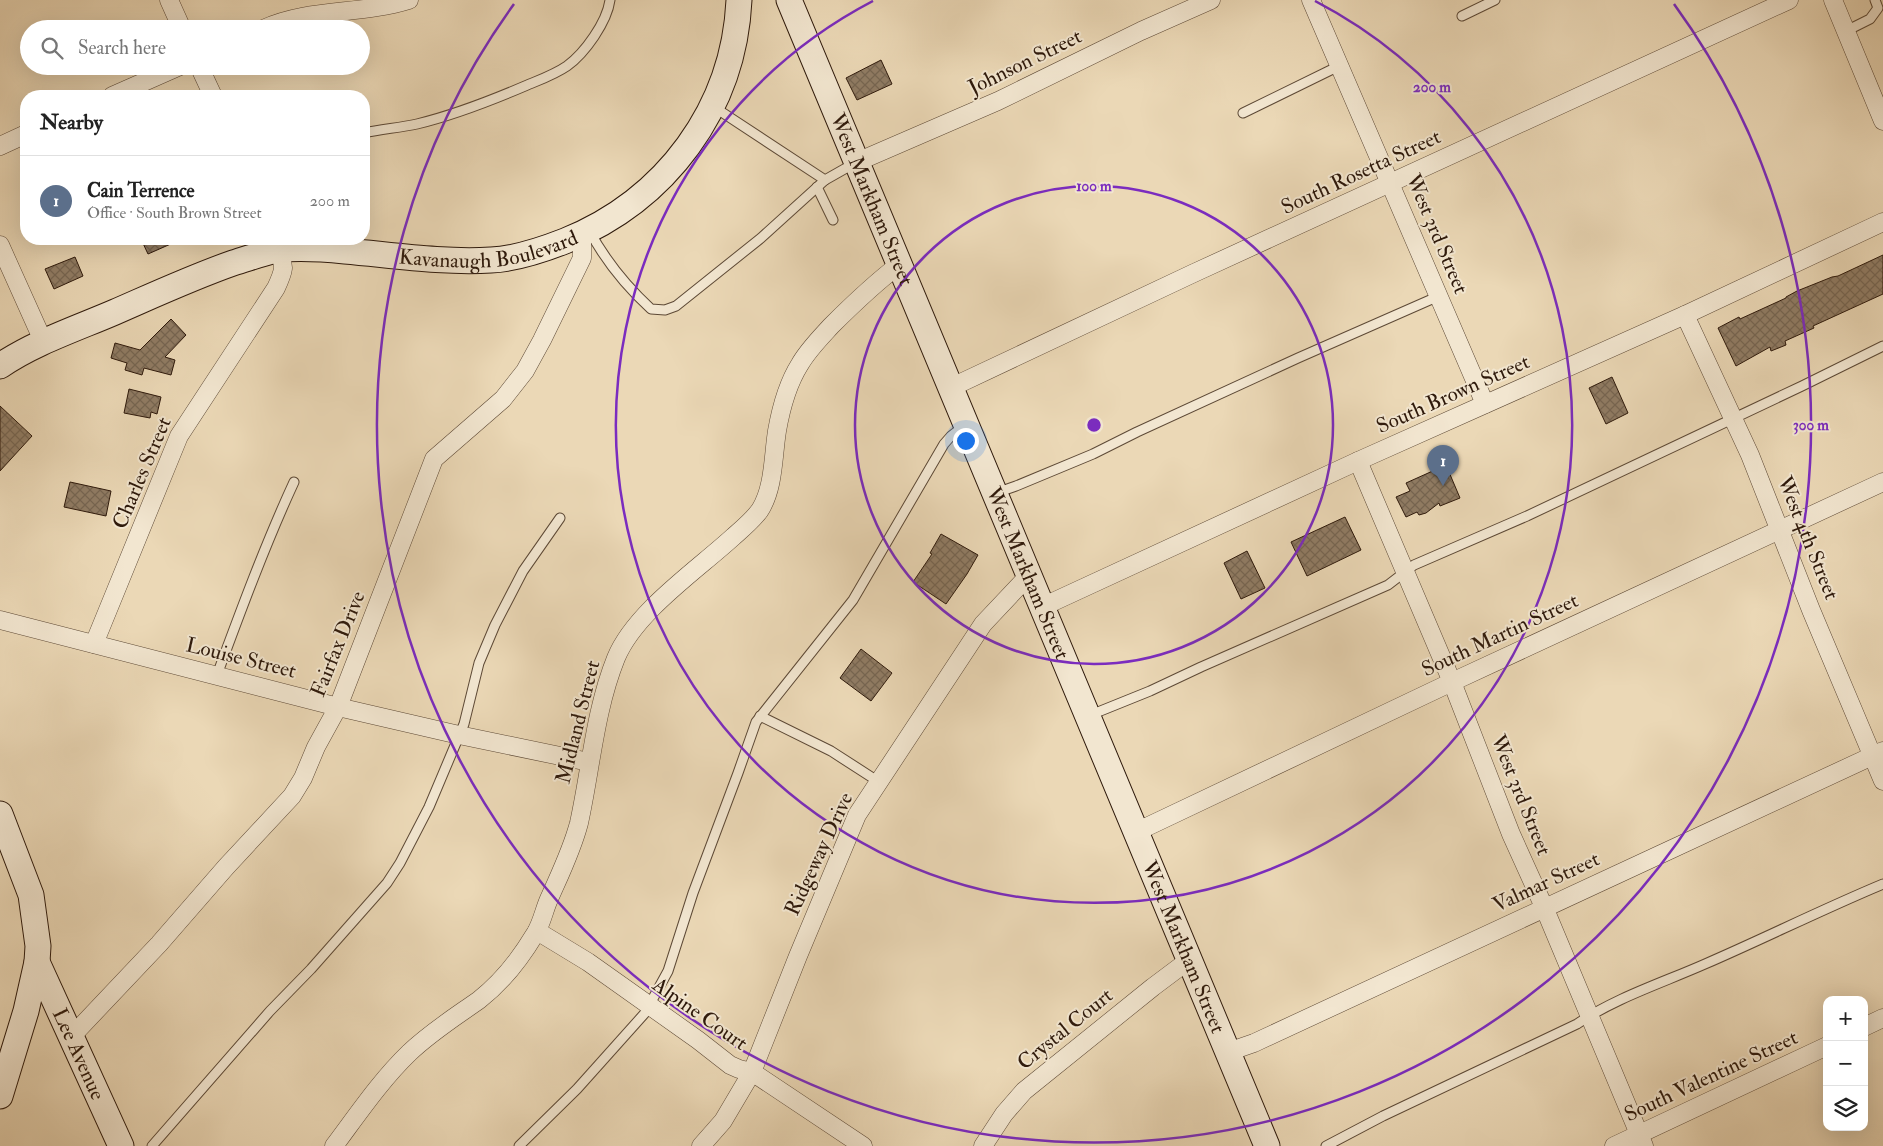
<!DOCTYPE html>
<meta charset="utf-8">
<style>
body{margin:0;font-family:"IM FELL Double Pica",serif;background:#f2f2f2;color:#222}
.controls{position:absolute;right:15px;bottom:15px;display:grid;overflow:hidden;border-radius:10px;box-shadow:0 5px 20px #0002}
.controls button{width:45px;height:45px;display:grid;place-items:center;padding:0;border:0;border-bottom:1px solid #e0e0e0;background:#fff;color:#222;font:25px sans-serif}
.you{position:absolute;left:965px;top:440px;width:18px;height:18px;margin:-12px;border:4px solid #fff;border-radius:50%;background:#1a73e8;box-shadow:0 0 0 8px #1a73e833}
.badge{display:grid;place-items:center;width:32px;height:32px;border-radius:50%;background:#8f2418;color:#fff;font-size:16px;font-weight:700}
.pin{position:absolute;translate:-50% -41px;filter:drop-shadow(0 1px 2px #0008)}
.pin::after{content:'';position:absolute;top:26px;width:18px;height:15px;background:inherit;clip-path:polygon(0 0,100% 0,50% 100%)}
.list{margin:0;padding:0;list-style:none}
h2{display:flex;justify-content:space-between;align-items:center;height:65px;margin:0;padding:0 20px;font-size:21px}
h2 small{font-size:16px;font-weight:400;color:#767676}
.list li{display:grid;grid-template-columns:32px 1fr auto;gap:15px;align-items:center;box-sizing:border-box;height:90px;padding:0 20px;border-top:1px solid #e0e0e0}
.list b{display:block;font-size:19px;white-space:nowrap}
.list p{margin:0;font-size:16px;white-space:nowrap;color:#767676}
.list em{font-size:16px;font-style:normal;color:#767676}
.icon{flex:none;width:28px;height:28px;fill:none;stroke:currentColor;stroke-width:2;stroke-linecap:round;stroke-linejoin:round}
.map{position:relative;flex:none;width:1883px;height:1146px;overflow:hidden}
.search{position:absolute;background:#fff;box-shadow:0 5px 20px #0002;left:20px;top:20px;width:350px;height:55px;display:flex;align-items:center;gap:12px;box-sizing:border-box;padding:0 18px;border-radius:28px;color:#767676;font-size:19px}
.panel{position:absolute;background:#fff;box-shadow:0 5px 20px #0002;left:20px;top:90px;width:350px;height:155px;border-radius:20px}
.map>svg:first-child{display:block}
.building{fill:url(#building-cross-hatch);stroke:#2e190b}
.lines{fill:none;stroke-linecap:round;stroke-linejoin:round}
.lane-casing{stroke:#5d4936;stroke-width:11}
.street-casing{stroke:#5d4936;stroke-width:19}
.secondary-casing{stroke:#2e190b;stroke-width:27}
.lane{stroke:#f2e6d0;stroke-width:9}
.street{stroke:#f2e6d0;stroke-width:18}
.secondary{stroke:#f2e6d0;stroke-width:25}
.ring{fill:none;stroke:#7b2cbf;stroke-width:2.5}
.labels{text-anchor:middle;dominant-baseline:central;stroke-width:4;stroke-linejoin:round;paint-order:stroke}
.street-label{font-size:21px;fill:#2e190b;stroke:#f2e6d0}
.centre{fill:#7b2cbf;stroke:#f2e6d0;stroke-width:2.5}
.ring-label{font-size:15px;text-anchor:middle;font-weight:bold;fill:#7b2cbf;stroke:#f2e6d0;stroke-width:4;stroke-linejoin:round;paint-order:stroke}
</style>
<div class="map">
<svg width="1883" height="1146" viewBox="0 0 1883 1146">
<defs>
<pattern id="building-cross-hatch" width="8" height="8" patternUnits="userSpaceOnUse" patternTransform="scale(1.25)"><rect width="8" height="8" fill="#907c64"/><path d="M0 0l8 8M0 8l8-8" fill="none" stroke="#766551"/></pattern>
</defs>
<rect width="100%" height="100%" fill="#ebd8b6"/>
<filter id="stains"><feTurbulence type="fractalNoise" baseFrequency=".004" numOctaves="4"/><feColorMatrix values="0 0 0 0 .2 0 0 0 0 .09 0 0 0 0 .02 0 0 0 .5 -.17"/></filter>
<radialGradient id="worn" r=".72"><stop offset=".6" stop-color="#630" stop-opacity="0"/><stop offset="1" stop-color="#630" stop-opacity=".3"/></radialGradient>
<g class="building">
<path d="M881,60L892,84L857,100L846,78Z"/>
<path d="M141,239H182L148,254Z"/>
<path d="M1883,255V294L1813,326L1814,328L1785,341L1786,345L1771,351L1770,347L1736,366L1718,328L1739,317L1740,319L1786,298V297L1797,291L1832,277L1838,276Z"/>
<path d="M75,257L83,276L54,289L45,269Z"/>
<path d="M171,319L186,335L165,357L175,360L171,375L144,368L142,375L125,370L127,363L111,358L115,343L140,350Z"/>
<path d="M1612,377L1628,413L1606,424L1589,388Z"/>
<path d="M129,389L161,397L157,414L151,412L150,418L124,413Z"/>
<path d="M0,406L32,436L0,471Z"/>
<path d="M1446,465L1460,498L1440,506L1439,503L1426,513L1419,515L1417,512L1406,517L1396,497L1410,491L1406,483Z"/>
<path d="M70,482L111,491L106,516L64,507Z"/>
<path d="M1345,517L1361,550L1307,576L1291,542Z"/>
<path d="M941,534L978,555L967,574L946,604L913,582L932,554L930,553Z"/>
<path d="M1247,551L1265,588L1241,599L1224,563Z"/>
<path d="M861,649L892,673L871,701L840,678Z"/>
</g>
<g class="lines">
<g class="lane-casing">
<g id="lane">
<path d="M1462,16L1495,0"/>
<path d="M1846,31L1870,19L1878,8L1875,0"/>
<path d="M714,107L825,180L855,163"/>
<path d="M1243,113L1339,66"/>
<path d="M364,133C381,129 399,128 417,124C454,115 490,101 525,86C539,80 554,75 567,66C585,53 607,22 610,0"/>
<path d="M817,187L833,220"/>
<path d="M589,230C605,260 626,286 651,309L665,310L676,306L761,238L825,180"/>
<path d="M996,493L1016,486L1093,454L1137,432L1298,358L1439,296"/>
<path d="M217,675C241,610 265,545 294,482"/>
<path d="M760,716L831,751L879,782"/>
<path d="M1088,716L1150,691L1201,667L1388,585L1414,565L1527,516L1802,386L1883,346"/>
<path d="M152,1146L270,1011L311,969L387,883L400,863L429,807L464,724L479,663L495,625L523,571L560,518"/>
<path d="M519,1146L577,1089L645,1013L668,971L693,893L738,773L756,722L853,600L944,444L951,436L965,425"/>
<path d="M1326,1146L1383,1116L1577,1024C1615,998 1662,983 1705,964C1765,938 1823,909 1883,884"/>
</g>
</g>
<g class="street-casing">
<g id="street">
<path d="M169,0L182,29"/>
<path d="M1311,0L1485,404"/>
<path d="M1833,0L1883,121"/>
<path d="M263,29C308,8 361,15 409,0"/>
<path d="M199,66L213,96"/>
<path d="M112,96L180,66"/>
<path d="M0,146L26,134"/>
<path d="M857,162L998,101L1141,31L1211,0"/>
<path d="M0,245L44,343"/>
<path d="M1685,315L1750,455L1811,610L1883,781"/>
<path d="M952,387L1194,273L1789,0"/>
<path d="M1358,461L1452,682L1511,834L1544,907L1644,1146"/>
<path d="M1042,607L1358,461L1685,315L1883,222"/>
<path d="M0,620L338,707L459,735L589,762"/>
<path d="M94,644L179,436L276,288C289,260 281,267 276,241"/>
<path d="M1136,832L1452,682L1883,482"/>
<path d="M537,931L588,962L698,1040L730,1065L739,1069L752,1072L863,1146"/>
<path d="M1864,1027L1883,1018"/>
<path d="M71,1037L159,944L226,867L292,796L303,778L316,747L338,707L434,459L503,399L525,371L542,340L582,258V234"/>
<path d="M1228,1052L1254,1043L1883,751"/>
<path d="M334,1146C358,1114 381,1080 409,1053C431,1032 455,1017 479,1000C502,982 520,959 535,934C542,923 544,910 549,899C560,874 572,850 579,823C591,768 595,710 616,658C635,612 697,570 733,537C742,529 753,520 760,510C774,488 773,456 777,431C781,408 788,383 800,364C808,350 820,338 831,326C853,304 875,283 900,264"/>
<path d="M701,1146L723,1121L752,1072L798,956L857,815L983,624L1030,574"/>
<path d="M983,1146L1004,1114L1024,1091L1153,987L1189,960"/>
<path d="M1614,1146L1827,1046"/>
</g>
</g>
<g class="secondary-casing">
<g id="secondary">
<path id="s1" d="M789,0L1267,1146"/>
<path id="s2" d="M0,366C33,343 78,328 115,312C154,295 193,277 233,263C247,259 262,253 277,250C297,247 324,249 345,251C392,255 443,263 491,260C516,259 542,250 565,241C666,200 734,109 739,0"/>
<path d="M0,814L31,895L38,946L37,962L26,1011L0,1096"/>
<path id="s3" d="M37,962L121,1146"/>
</g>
</g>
<use href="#lane" class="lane"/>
<use href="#street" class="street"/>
<use href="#secondary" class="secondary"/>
</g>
<g class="ring">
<circle cx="1094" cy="425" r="239"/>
<path d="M1315 1A478 478 0 1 1 873 1"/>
<path d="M1674 4A717 717 0 1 1 514 4"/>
</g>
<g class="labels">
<g class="street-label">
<text transform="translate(1025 62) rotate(-26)">Johnson Street</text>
<text transform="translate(1361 172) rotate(-25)">South Rosetta Street</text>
<text stroke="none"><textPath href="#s1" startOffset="216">West Markham Street</textPath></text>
<text transform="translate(1437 234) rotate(67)">West 3rd Street</text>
<text stroke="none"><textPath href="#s2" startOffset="514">Kavanaugh Boulevard</textPath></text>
<text transform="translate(1453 394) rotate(-24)">South Brown Street</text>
<text transform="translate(142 473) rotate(-67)">Charles Street</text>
<text transform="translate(1808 538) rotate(68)">West 4th Street</text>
<text stroke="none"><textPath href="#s1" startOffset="621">West Markham Street</textPath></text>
<text transform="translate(1500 635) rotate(-25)">South Martin Street</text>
<text transform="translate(338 644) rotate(-68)">Fairfax Drive</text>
<text transform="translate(241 658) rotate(14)">Louise Street</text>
<text transform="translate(578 722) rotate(-76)">Midland Street</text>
<text transform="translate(1521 795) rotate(68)">West 3rd Street</text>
<text transform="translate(819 854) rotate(-65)">Ridgeway Drive</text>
<text transform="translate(1546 882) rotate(-25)">Valmar Street</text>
<text stroke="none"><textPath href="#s1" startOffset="1026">West Markham Street</textPath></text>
<text transform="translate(700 1014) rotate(35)">Alpine Court</text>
<text transform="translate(1065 1029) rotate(-39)">Crystal Court</text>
<text stroke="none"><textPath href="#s3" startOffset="101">Lee Avenue</textPath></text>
<text transform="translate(1711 1076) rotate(-25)">South Valentine Street</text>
</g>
</g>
<circle cx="1094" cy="425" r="8" class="centre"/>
<g class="ring-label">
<text x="1432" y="92">200 m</text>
<text x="1094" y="191">100 m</text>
<text x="1811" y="430">300 m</text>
</g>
<rect width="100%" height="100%" filter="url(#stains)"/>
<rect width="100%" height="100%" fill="url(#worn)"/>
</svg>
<div class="controls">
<button>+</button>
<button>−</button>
<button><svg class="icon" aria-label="layers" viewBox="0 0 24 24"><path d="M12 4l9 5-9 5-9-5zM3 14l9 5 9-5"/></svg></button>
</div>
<div class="you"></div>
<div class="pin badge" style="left:1443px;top:486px;background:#5c6f8a">1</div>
<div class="search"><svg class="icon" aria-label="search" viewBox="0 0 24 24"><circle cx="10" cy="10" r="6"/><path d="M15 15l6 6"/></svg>Search here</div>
<section class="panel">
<h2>Nearby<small></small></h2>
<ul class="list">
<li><span class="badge" style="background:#5c6f8a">1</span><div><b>Cain Terrence</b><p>Office · South Brown Street</p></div><em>200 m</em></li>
</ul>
</section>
</div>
